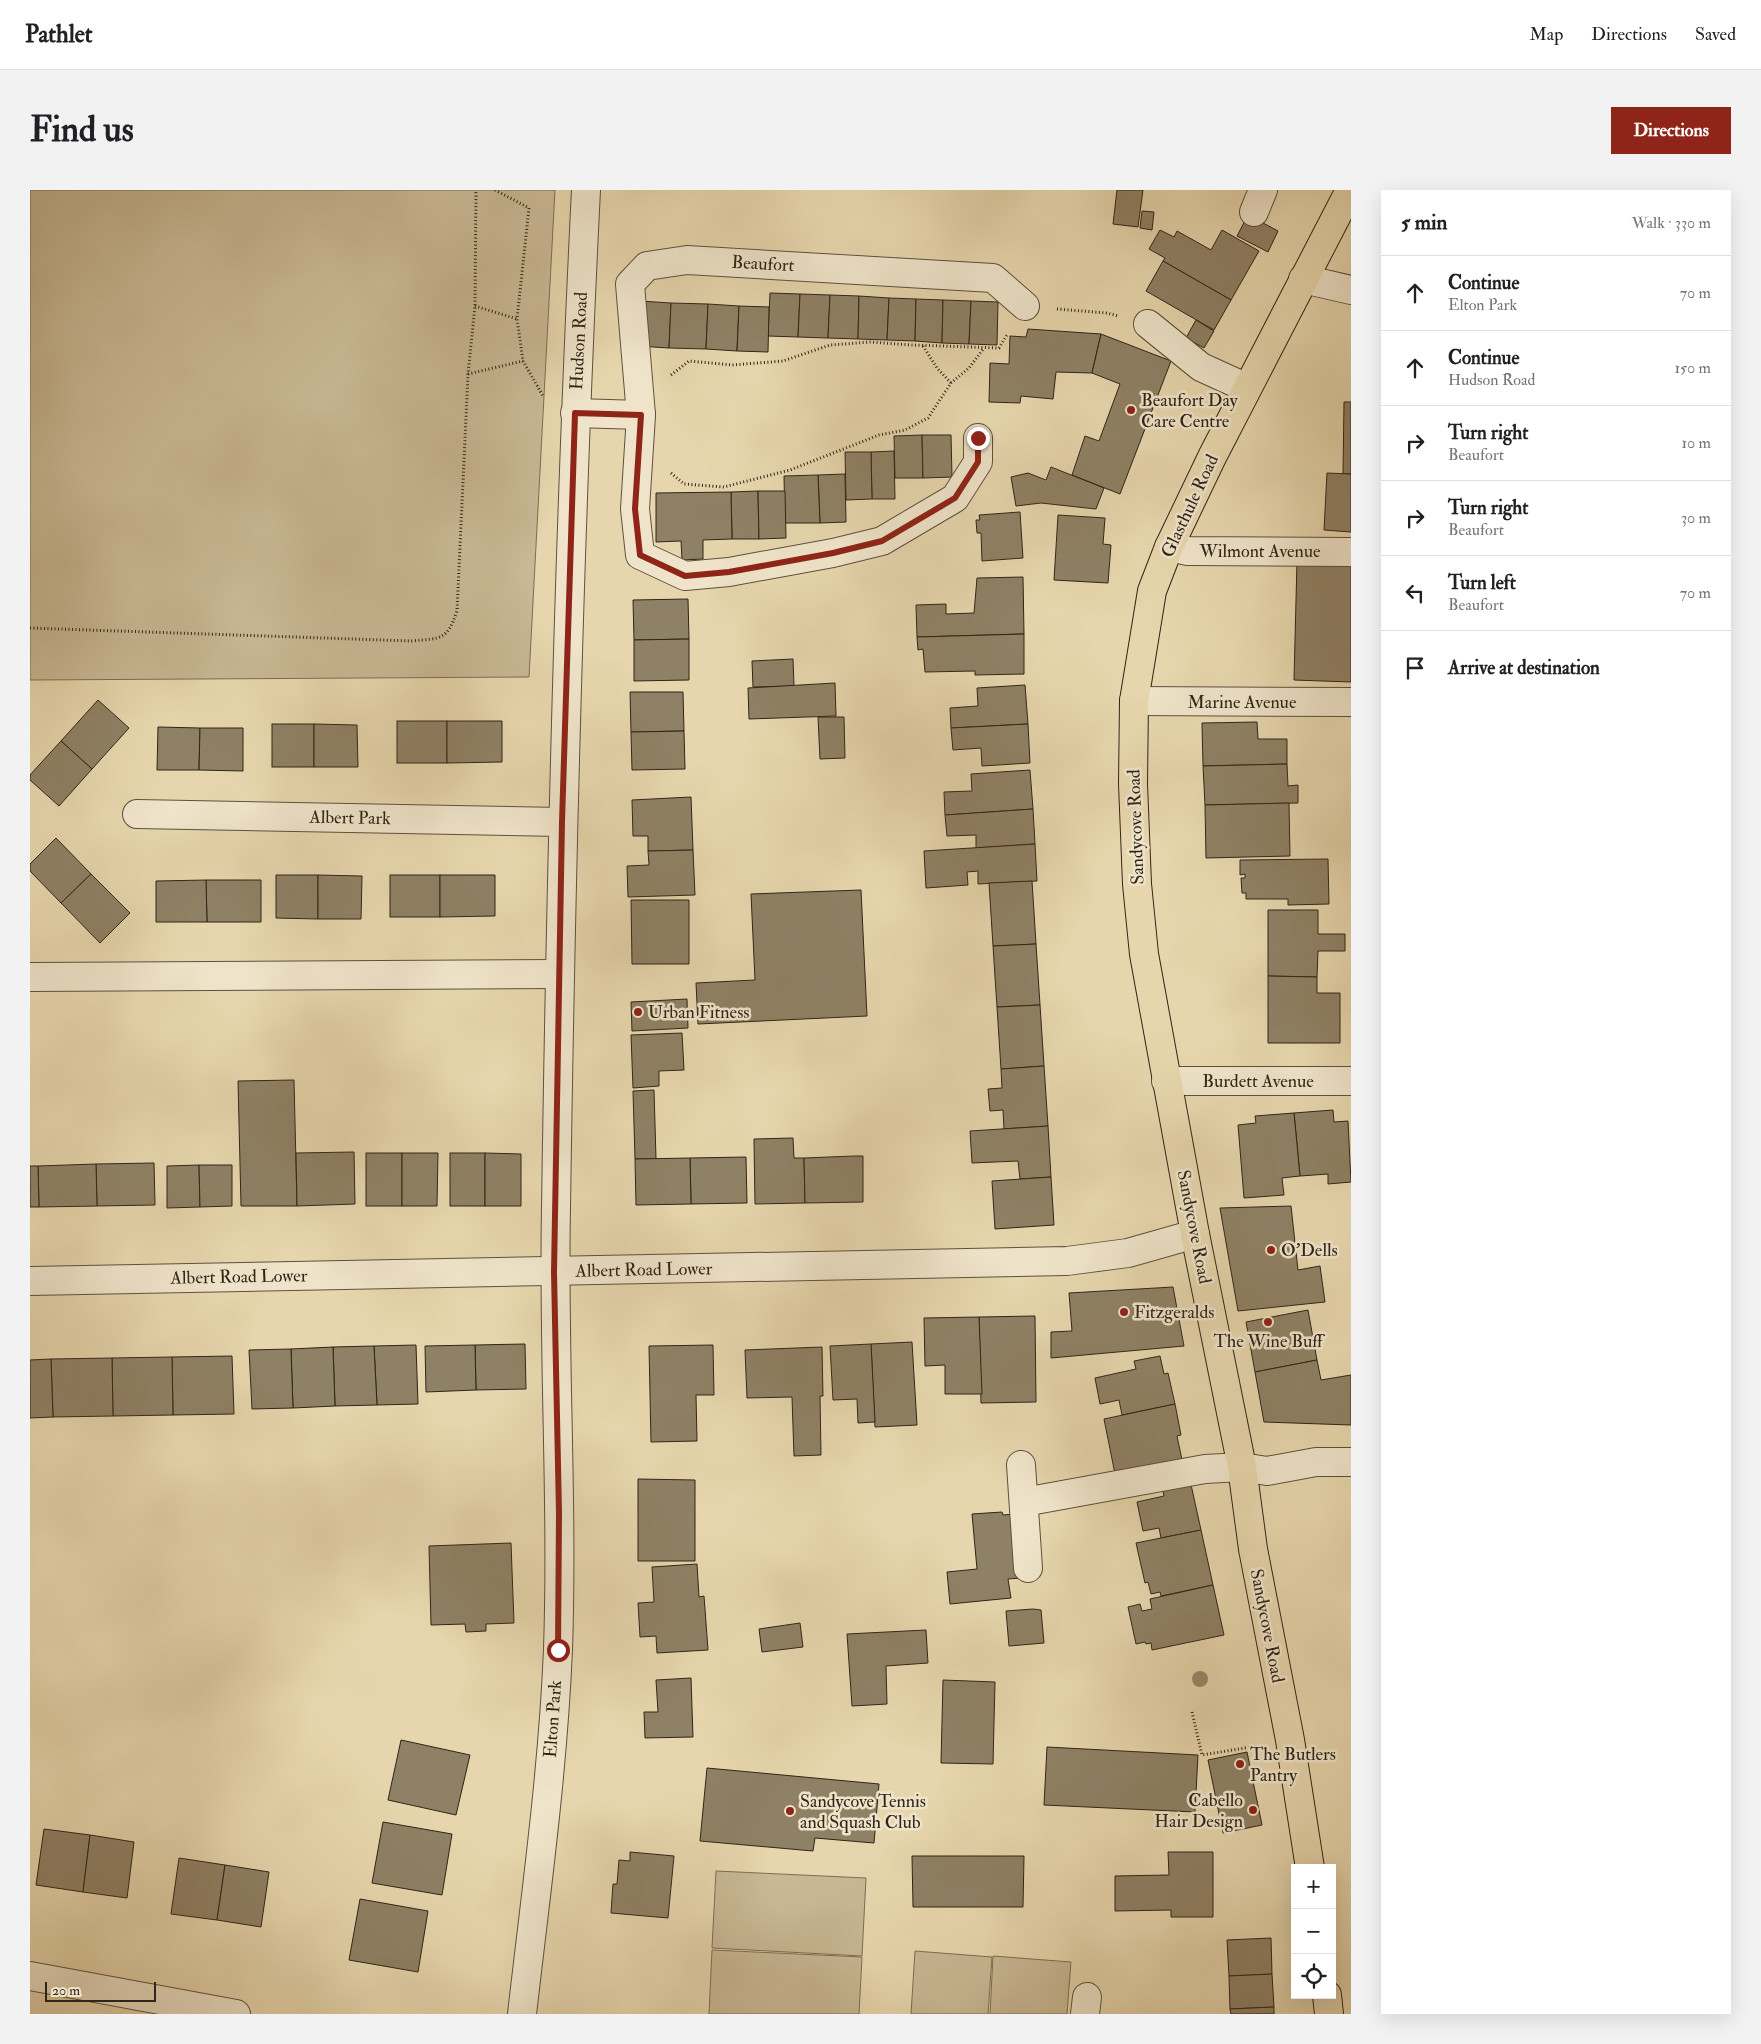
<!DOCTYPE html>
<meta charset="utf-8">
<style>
body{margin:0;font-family:"IM FELL Double Pica",serif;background:#f2f2f2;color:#202124}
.controls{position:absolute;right:15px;bottom:15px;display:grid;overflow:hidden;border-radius:0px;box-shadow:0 5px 20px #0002}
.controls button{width:45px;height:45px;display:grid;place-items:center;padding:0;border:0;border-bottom:1px solid #e0e0e0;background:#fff;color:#202124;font:25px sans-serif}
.scale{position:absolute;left:15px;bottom:12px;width:111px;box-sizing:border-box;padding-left:5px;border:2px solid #2f2518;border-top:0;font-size:14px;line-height:18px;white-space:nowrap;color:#2f2518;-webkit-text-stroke:4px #efe4ca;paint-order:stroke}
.stop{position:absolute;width:15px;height:15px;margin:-11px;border:4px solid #8f2418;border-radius:50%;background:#fff}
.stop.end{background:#8f2418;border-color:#fff;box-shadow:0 1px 5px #0008}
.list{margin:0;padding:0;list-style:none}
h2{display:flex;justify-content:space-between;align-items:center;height:65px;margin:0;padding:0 20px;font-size:21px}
h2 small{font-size:16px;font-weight:400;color:#757577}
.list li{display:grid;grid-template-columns:32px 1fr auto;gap:15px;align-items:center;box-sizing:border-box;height:75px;padding:0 20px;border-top:1px solid #e0e0e0}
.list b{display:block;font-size:19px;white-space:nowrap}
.list p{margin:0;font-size:16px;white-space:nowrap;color:#757577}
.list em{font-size:16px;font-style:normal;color:#757577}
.icon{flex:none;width:28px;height:28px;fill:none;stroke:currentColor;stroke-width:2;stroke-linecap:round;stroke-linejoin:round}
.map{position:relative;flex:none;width:1321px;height:1824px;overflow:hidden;border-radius:0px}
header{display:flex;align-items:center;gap:30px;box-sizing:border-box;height:70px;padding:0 25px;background:#fff;border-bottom:1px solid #e0e0e0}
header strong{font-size:24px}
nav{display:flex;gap:28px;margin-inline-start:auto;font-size:18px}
.intro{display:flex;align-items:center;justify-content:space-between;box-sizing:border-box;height:120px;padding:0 30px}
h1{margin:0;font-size:35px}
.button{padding:12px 22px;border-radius:0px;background:#8f2418;color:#fff;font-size:18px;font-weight:700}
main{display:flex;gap:30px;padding:0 30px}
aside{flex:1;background:#fff;border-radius:0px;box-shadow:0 5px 20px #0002}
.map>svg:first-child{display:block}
.green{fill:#c8b894;stroke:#7c6e56}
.building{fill:#8f8165;stroke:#2f2518}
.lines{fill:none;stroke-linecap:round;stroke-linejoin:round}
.minor-casing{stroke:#5d513d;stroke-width:30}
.major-casing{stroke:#2f2518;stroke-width:30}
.path{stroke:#2f2518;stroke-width:3;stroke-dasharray:1 2.5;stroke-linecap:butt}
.minor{stroke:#efe4ca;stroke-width:28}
.major{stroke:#e7d6ad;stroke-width:28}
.tree{fill:#97896c}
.route{stroke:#8f2418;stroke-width:6}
.poi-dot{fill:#8f2418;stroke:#efe4ca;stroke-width:2}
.labels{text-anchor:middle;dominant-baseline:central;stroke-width:5;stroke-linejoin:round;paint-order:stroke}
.street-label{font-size:18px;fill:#2f2518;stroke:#efe4ca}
.poi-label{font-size:18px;fill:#2f2518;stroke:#efe4ca;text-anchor:start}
</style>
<header>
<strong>Pathlet</strong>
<nav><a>Map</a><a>Directions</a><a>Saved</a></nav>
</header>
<div class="intro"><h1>Find us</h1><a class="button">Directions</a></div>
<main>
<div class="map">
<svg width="1321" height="1824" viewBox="0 0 1321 1824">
<rect width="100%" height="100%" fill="#e7d6ad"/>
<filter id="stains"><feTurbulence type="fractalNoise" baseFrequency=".004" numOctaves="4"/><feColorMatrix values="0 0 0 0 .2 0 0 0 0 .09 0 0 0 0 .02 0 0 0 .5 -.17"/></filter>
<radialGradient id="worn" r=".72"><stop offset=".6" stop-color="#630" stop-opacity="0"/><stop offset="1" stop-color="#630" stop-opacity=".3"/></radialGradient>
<g class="green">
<path d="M0,0H525L499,487L0,490Z"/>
<path d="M686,1681L836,1688L832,1766L682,1758Z"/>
<path d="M682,1760L832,1767L829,1824H679Z"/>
<path d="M885,1761L962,1767L958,1824H881Z"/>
<path d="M963,1766L1041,1772L1037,1824H960Z"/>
</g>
<g class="building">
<path d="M1087,0H1113L1108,37L1083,34Z"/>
<path d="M1112,21L1124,22L1122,40L1110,38Z"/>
<path d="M1218,25L1248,41L1238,62L1207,46Z"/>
<path d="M1130,40L1144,47L1147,41L1181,60L1192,40L1229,61L1201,110L1133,71L1135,68L1119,59Z"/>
<path d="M1133,71L1201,110L1184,140L1116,101Z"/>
<path d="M740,103L770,104L768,147L738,146Z"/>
<path d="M770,104L800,105L798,148L768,147Z"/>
<path d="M800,105L829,106L828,149L798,148Z"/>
<path d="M829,106L859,108L857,150L828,149Z"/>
<path d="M859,108L886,109L885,151L857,150Z"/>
<path d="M886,109L913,110L912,153L885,151Z"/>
<path d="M913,110L941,111L939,154L912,153Z"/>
<path d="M610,111L641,113L639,158L608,156Z"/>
<path d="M941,111L968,112L967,155L939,154Z"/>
<path d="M641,113L678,114L676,159L639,158Z"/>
<path d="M678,114L709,116L707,161L676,159Z"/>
<path d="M709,116L739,117L738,162L707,161Z"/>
<path d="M1166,130L1184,141L1174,158L1156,148Z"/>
<path d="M998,139L1071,144L1062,183L1026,182L1023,209L991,206L990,213L959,212L960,173L979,174L980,146L996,147Z"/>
<path d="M1071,144L1141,171L1090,304L1042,285L1055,246L1069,251L1090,194L1062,183Z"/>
<path d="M1314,212H1321V284H1313Z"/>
<path d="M892,245L893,288H865L864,246Z"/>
<path d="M892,245H921L922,287L893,288Z"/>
<path d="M864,261L865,309H842L841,262Z"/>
<path d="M815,262H841L842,309L816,310Z"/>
<path d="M1021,277L1074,298L1066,319L1011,313L986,316L981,287L998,283L1016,290Z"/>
<path d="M1297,283L1321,284V342L1294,340Z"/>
<path d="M815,284L816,332L790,333L788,285Z"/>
<path d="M788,285L790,333H755L754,286Z"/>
<path d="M728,301L729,349H702L701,302Z"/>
<path d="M728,301H755L756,348L729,349Z"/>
<path d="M701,302L702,349L673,350V369L652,370L651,351L626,352V303Z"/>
<path d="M990,322L993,368L952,371L951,343H947L946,330H950L949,325Z"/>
<path d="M1028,325L1075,328L1073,354L1081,355L1078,393L1024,390Z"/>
<path d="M1267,371L1321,373V492L1264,490Z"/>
<path d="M993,387L994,444L887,447L886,415L916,414V424L944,423L947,388Z"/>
<path d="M658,409L659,449L604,450L603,410Z"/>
<path d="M994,444V484L945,485V481L895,482L893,459L888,460L887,447Z"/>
<path d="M659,449V490L604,491V450Z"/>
<path d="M763,469L764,496L723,497L722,471Z"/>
<path d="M805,493L806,526L719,529L718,498Z"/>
<path d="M995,495L998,534L921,538L920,518L948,516L947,498Z"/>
<path d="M600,502H653L654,541L601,542Z"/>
<path d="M68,510L99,538L62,579L31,551Z"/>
<path d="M788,527H814L815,568L790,569Z"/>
<rect x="367" y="531" width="50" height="42"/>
<path d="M417,531H472V572L417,573Z"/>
<path d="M1227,532L1228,549H1257V574L1173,576L1172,533Z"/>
<rect x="242" y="534" width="42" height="43"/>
<path d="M284,534L327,535L328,577H284Z"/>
<path d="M998,534L1000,573L952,576L951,558L923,560L921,538Z"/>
<path d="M128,537L170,538L169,580H127Z"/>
<path d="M170,538H213V581L169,580Z"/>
<path d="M654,541L655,579L602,580L601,542Z"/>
<path d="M31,551L62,579L29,616L0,590V585Z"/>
<path d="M1257,574L1258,596L1268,595V613L1175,615L1173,576Z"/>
<path d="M1000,580L1003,619L915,625L914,602L942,601L941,584Z"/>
<path d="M661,607L663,660L618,661V646H603L602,610Z"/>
<path d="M1259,613L1260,666L1176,668L1175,615Z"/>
<path d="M1003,619L1005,654L946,658V645L917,646L915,625Z"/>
<path d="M26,648L61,684L31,713L0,681V674Z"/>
<path d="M1005,654L1007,691L948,694V681L937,682L938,695L896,698L894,661Z"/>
<path d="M663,660L665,705L598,707L597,676L619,675L618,661Z"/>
<path d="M1298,669L1299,714L1258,715V709H1216V703H1212L1211,688H1215V684L1210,685V670Z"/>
<path d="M61,684L100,723L70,753L31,713Z"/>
<path d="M246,685H288V729L246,728Z"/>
<path d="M288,685L332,686L331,729H288Z"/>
<rect x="360" y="685" width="50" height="42"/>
<path d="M410,685H465V726L410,727Z"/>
<path d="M176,690H231V732H177Z"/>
<path d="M176,690L177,732H126V691Z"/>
<path d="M1002,691L1006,754L963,756L959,693Z"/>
<path d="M831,700L837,826L668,834L666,793L725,790L721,704Z"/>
<path d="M601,710H659V774H602Z"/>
<path d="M1238,720H1288V744H1315V761H1288L1287,787L1238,786Z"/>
<path d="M1006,754L1010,815L967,817L963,756Z"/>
<path d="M1238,786L1287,787V803H1310V853H1238Z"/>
<path d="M657,809L658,838L602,841L601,812Z"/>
<path d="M1010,815L1014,876L971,879L967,817Z"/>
<path d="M652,843L654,880L629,881V896L603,898L601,845Z"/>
<path d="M1014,876L1018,936L974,939L973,920L960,921L958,899L972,898L971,879Z"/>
<path d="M264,890L267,1016H211L208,891Z"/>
<path d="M624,900L626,969H605L603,901Z"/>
<path d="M1303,920L1304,932L1318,931L1321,992L1298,994V984L1270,986L1264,923Z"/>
<path d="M1264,923L1270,986L1252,988L1254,1005L1214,1008L1208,935L1226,933L1225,926Z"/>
<path d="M1018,936L1021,987L990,989L988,971L942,973L940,941Z"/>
<path d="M763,948L764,968H774L775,1013L725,1014L724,949Z"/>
<path d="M324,962L325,1014L267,1016L266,963Z"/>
<rect x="336" y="963" width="36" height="53"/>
<path d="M372,963H408L407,1016H372Z"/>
<rect x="420" y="963" width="35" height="53"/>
<path d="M455,963L491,964V1016H455Z"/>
<path d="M824,966H833V1012L775,1013L774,968Z"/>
<path d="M716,967L717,1013L661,1014L660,968Z"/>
<path d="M660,968L661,1014L606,1015L605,969Z"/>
<path d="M124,973L125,1015L67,1016L66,974Z"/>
<path d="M66,974L67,1016L9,1017L8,976Z"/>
<path d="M169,975L170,1017L137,1018V976Z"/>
<path d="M169,975H202V1016L170,1017Z"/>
<path d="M0,976H8L9,1017H0Z"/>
<path d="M1021,987L1024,1035L965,1039L962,991Z"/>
<path d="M1261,1016L1268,1080L1290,1076L1295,1112L1208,1121L1190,1018Z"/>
<path d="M1143,1097L1154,1156L1021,1168V1142L1042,1141L1039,1103Z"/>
<path d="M1278,1120L1287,1170L1225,1182L1216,1132Z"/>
<path d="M1005,1126L1006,1212L951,1213L949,1127Z"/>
<path d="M949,1127L952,1204H915V1175L895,1176L894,1128Z"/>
<path d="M882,1152L887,1235L845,1237L841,1154Z"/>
<path d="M495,1154L496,1199L446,1200L445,1155Z"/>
<path d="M841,1154L845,1232L828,1233L827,1209L803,1210L800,1156Z"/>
<path d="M386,1155L388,1214L347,1215L344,1156Z"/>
<path d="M445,1155L446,1200L396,1202L395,1156Z"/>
<path d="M683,1155L684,1205H666L667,1251L621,1252L619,1156Z"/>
<path d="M344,1156L347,1215L305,1216L303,1157Z"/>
<path d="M303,1157L305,1216L263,1218L261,1159Z"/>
<path d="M792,1157L793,1206H790L791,1265L764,1266L762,1207L717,1208L715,1160Z"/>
<path d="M261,1159L263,1218L222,1219L219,1160Z"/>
<path d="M202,1166L204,1224L143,1225L142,1167Z"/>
<path d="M1130,1166L1134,1184L1138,1183L1145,1214L1092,1225L1089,1210L1070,1214L1065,1188L1106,1179L1104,1171Z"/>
<path d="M142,1167L143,1225L83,1226L82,1168Z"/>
<path d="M82,1168L83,1226L23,1227L21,1169Z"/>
<path d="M21,1169L23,1227L0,1228V1170Z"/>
<path d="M1287,1170L1291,1190L1321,1185V1235L1234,1232L1225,1182Z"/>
<path d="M1145,1214L1151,1245L1147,1246L1152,1270L1085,1284L1074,1229Z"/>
<path d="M608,1289L665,1290V1371H608Z"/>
<path d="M1160,1290L1171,1340L1131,1348L1129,1338L1113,1341L1107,1312L1134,1306L1132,1296Z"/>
<path d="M972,1322L973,1325L985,1324L991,1388L978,1389L981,1408L920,1414L917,1382L947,1379L942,1324Z"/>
<path d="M1171,1340L1183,1395L1131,1406L1130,1402L1121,1404L1118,1392L1115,1393L1106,1353Z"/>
<path d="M481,1353L484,1433L456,1434V1441L436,1442L435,1434L401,1435L399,1356Z"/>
<path d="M667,1374L669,1407L674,1406L678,1460L627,1463L626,1446L610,1447L608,1413L624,1412L622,1377Z"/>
<path d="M1183,1395L1194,1445L1122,1460L1121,1453L1116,1454L1115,1452L1106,1454L1098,1417L1110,1414L1112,1421L1122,1419L1120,1409Z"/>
<path d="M1003,1419L1011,1420L1014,1453L979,1456L976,1421Z"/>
<path d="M770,1433L773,1457L732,1462L729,1439Z"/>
<path d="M896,1440L898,1473L856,1476L857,1514L822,1516L817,1444Z"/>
<path d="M661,1488L663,1547L615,1548L614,1522H628L626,1490Z"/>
<path d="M913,1490L965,1492L963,1574L911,1573Z"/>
<path d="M371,1550L440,1565L426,1625L358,1610Z"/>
<path d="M1017,1557L1168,1565L1165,1622L1014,1615Z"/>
<path d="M1217,1562L1232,1635L1193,1643L1178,1570Z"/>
<path d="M677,1578L849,1594L844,1653L785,1648L783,1661L670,1651Z"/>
<path d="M353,1632L422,1644L412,1705L342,1693Z"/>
<path d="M14,1639L60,1645L53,1702L6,1695Z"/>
<path d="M60,1645L104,1652L97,1708L53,1702Z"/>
<path d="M600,1662L644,1666L638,1728L581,1723L583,1694H587L589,1670L600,1671Z"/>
<path d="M1138,1662H1183V1727H1141V1720L1085,1721V1686L1139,1685Z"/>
<path d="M882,1666H994L993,1717H883Z"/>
<path d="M149,1668L195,1675L187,1730L141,1724Z"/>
<path d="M195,1675L239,1682L231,1737L187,1730Z"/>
<path d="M330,1709L398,1721L388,1782L319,1770Z"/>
<path d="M1241,1748L1242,1784L1199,1786L1197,1750Z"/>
<path d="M1242,1784L1244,1817L1200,1819L1199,1786Z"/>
<path d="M1244,1817V1824H1201L1200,1819Z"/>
</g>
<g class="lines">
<g class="minor-casing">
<g id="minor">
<path d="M1224,22L1233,0"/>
<path d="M1273,89L1321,100"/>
<path d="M1118,134L1171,177L1217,198"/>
<path d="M545,223L611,225L600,94L617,76L657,70L963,88L995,116"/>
<path d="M611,225L605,319L610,365L655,386L699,382L803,363L852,351L925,308L948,272V248"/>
<path d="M1139,357L1158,361L1321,362"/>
<path d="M1104,511L1321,512"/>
<path d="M107,624L532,632"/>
<path d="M0,787L529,784"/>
<path d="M1136,891H1321"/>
<path d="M0,1091L1037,1071L1098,1063L1165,1044"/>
<path d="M991,1275L998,1378"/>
<path d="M994,1312L1175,1279L1212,1277L1237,1281L1286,1272H1321"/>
<path d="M0,1786L206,1824"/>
<path d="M492,1824C506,1702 523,1581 528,1459C533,1312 523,1165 526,1018C531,679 539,339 556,0"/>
<path d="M1055,1824L1057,1807"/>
</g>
</g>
<g class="major-casing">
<g id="major">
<path d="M1280,1678L1260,1550L1223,1359L1212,1277L1165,1044L1114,764L1107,694L1103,594L1104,511L1122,401L1139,357L1182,267L1320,0"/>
<path d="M1297,1805L1299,1824"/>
</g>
</g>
<g class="path">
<path d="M465,0L499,18L487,129L493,171L513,206"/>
<path d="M445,116L487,129"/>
<path d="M1027,119L1077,123L1088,126"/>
<path d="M893,156L907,178L921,193"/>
<path d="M438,184L493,171"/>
<path d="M641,185L659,171L702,175L753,171L800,155L841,152L882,155L969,158L978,143"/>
<path d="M641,283L654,294L694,297L760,280L849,245L875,240L898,228L921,193L939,178L954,158"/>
<path d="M0,438L382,451C411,448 417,451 427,421L438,184L445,116L446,0"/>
<path d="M1162,1522L1172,1565L1227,1556"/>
</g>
<use href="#minor" class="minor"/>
<use href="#major" class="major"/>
</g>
<circle class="tree" cx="1170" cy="1489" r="8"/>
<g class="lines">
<path class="route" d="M528,1460L529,1323L524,1082L532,632L545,223L611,225L605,319L610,365L655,386L699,382L803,363L852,351L925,308L948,272V248"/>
</g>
<g class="poi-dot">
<circle cx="1101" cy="220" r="5"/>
<circle cx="608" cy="822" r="5"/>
<circle cx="1241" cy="1060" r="5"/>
<circle cx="1094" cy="1122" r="5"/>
<circle cx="1238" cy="1132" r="5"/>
<circle cx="1210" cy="1574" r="5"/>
<circle cx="1223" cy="1620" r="5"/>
<circle cx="760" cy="1621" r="5"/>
</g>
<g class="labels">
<g class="street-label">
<text transform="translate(733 74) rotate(3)">Beaufort</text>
<text transform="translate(549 151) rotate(-87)">Hudson Road</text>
<text transform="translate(1160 316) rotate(-65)">Glasthule Road</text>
<text x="1230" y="361">Wilmont Avenue</text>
<text x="1212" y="512">Marine Avenue</text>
<text transform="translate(320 628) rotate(1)">Albert Park</text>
<text transform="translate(1106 637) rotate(-92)">Sandycove Road</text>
<text x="1228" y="891">Burdett Avenue</text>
<text transform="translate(1164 1037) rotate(79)">Sandycove Road</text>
<text transform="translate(614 1080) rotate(-1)">Albert Road Lower</text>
<text transform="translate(209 1087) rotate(-1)">Albert Road Lower</text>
<text transform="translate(1237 1436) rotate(79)">Sandycove Road</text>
<text transform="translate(523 1529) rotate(-86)">Elton Park</text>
</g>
<g class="poi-label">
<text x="1111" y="210">Beaufort Day<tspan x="1111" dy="21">Care Centre</tspan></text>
<text x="618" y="822">Urban Fitness</text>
<text x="1251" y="1060">O'Dells</text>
<text x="1104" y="1122">Fitzgeralds</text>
<text x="1238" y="1151" text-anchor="middle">The Wine Buff</text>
<text x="1220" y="1564">The Butlers<tspan x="1220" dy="21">Pantry</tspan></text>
<text x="1213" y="1610" text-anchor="end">Cabello<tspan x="1213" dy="21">Hair Design</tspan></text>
<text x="770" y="1611">Sandycove Tennis<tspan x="770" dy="21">and Squash Club</tspan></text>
</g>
</g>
<rect width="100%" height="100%" filter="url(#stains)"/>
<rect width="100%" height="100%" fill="url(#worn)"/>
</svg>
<div class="controls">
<button>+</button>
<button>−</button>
<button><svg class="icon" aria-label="locate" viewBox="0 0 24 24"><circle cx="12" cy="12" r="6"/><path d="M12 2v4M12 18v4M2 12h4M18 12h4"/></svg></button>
</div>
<div class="scale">20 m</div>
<div class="stop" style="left:528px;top:1460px"></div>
<div class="stop end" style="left:948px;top:248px"></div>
</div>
<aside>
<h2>5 min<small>Walk · 330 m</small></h2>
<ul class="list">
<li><svg class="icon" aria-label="ahead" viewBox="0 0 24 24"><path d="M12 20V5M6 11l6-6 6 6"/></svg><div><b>Continue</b><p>Elton Park</p></div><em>70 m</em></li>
<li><svg class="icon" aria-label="ahead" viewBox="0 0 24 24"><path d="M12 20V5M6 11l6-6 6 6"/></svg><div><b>Continue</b><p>Hudson Road</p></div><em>150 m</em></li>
<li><svg class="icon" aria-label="right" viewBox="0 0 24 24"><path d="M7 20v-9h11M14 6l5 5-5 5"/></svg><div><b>Turn right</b><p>Beaufort</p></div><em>10 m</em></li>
<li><svg class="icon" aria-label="right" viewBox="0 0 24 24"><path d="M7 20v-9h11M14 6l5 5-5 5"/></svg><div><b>Turn right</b><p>Beaufort</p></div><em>30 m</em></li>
<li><svg class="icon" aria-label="left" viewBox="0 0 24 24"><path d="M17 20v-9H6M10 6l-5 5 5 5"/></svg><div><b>Turn left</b><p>Beaufort</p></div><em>70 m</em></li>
<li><svg class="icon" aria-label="arrive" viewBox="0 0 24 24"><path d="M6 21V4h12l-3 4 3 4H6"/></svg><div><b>Arrive at destination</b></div></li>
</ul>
</aside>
</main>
